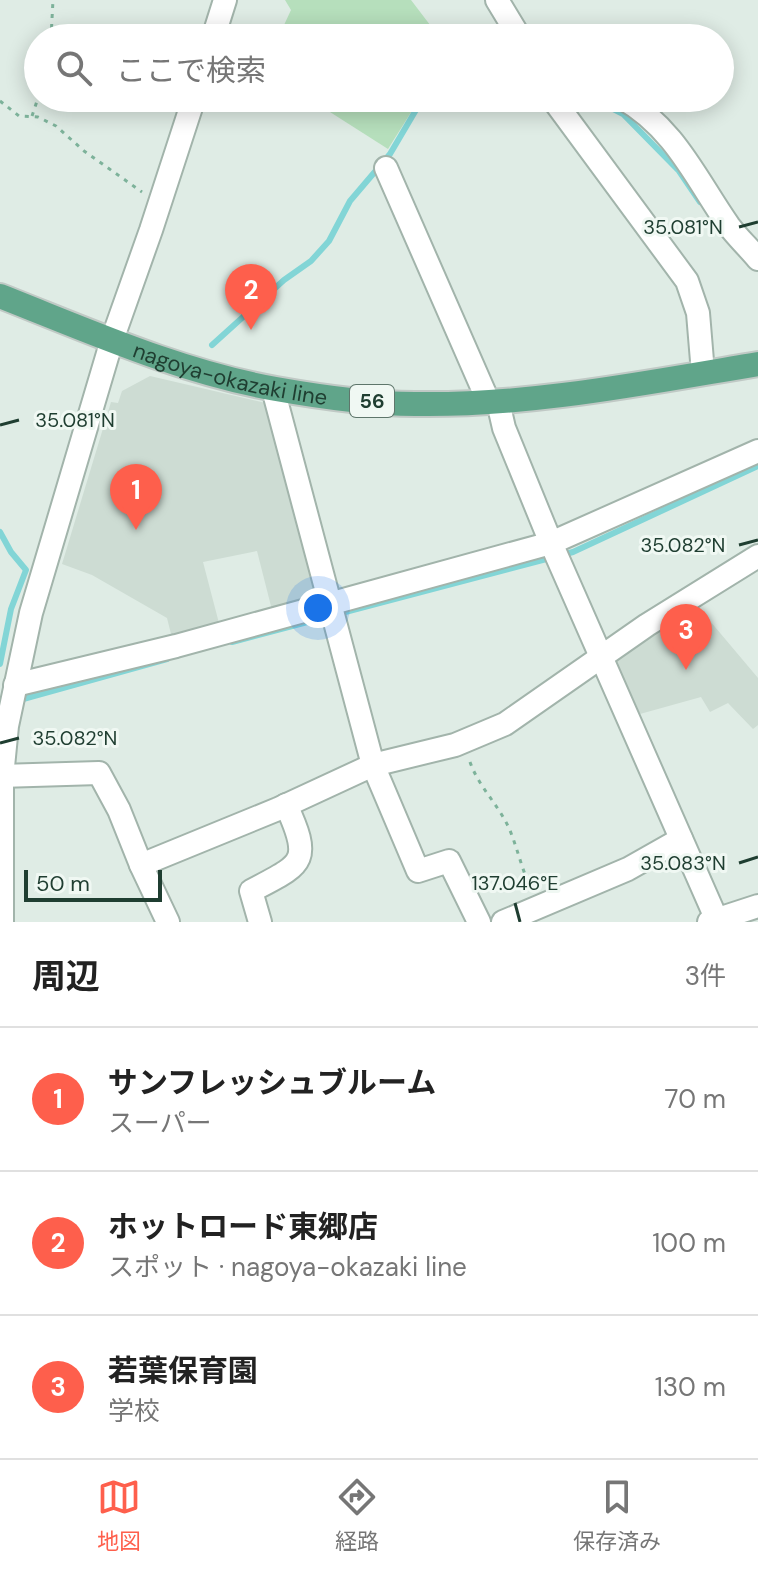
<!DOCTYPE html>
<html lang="ja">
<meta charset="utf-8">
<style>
body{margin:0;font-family:"DM Sans","Noto Sans JP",sans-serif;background:#f2f2f2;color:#222}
.scale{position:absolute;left:24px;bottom:20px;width:138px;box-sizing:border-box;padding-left:8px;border:4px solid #1f3e31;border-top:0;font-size:22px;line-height:28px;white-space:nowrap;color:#1f3e31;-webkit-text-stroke:6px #f0f8f3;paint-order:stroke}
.you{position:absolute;left:318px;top:608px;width:28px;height:28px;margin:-20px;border:6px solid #fff;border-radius:50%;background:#1a73e8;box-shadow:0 0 0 12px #1a73e833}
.badge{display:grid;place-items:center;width:52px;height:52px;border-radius:50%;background:#fe5f4c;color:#fff;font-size:26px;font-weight:700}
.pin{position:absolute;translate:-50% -66px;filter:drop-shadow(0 2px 4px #0008)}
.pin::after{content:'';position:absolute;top:42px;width:28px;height:24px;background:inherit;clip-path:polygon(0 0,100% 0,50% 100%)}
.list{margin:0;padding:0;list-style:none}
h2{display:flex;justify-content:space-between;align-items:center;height:104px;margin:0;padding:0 32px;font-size:34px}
h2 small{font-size:26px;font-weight:400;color:#767676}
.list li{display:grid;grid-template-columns:52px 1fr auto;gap:24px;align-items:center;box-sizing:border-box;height:144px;padding:0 32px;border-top:2px solid #e0e0e0}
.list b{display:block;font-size:30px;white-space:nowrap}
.list p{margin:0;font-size:26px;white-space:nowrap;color:#767676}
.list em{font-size:26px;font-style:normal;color:#767676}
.icon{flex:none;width:44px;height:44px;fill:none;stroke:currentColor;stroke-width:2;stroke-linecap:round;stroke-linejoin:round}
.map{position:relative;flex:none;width:758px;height:922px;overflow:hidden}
.search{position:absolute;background:#fff;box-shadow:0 4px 20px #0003;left:24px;right:24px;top:24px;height:88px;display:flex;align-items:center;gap:20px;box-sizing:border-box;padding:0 28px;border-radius:44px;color:#767676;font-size:30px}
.sheet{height:536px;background:#fff}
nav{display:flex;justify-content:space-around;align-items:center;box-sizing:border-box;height:112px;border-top:2px solid #e0e0e0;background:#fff;font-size:22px;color:#767676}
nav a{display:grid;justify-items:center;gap:4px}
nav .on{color:#fe5f4c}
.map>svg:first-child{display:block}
.built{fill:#cddcd3}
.green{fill:#b6dfbc}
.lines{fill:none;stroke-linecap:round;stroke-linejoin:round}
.stream{stroke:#82d5d6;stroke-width:6}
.minor-casing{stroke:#a2b4ab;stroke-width:26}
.major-casing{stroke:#c0c9c5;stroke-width:28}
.path{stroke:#7db29a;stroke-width:3;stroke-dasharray:4 6;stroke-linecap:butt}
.minor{stroke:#fff;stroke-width:22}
.major{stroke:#60a58a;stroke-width:24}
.ticks{fill:none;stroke:#1f3e31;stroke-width:3}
.labels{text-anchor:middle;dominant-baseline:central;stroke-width:6;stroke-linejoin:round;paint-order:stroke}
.shield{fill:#f0f8f3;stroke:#5e766b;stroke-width:2}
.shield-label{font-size:20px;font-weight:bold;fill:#1f3e31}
.street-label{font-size:22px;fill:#1f3e31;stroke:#f0f8f3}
.ticks-label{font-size:20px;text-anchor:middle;fill:#1f3e31;stroke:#f0f8f3;stroke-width:6;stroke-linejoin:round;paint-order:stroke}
</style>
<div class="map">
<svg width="758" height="922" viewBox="0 0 758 922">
<rect width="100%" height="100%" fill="#dfece5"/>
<g class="built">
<path d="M150,376L274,405L325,599L273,614L257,551L203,562L220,627L172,638L167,618L92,575L62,564L111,402L118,403L122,391Z"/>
<path d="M693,608H699L758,678V725L753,729L728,703L710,712L701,697L640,714L617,662V656Z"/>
</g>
<g class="green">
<path d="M285,0H411L440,38H278L291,10Z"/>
<path d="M308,98H420L388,149Z"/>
</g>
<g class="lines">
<g class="stream">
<path d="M592,98L623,114L679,171L700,202"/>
<path d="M212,345L284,280L311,261L329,241L350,201L390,154L423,98"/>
<path d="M0,532L11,552L26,570L11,609L0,664"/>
<path d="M232,642L573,552L758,466"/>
<path d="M16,701L167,659"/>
</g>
<g class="minor-casing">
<g id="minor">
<path d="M497,0L520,38"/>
<path d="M213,38L225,0"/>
<path d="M552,98L687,281L698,313L703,373"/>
<path d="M622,98C675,128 696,179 729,226C738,238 749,248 758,259"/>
<path d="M386,168L489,403"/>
<path d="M273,389L373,765L418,871L449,861L479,922"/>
<path d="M498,402L504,428L551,543L716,918"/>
<path d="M15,685L176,646L551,543L758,451"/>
<path d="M0,776L99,773L119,810L141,865"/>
<path d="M2,922V777L7,726L31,613L112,340L151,230L194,98"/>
<path d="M168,922L141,865L278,809L373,765L455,745L505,724L647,625L758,556"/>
<path d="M260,922L251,891C302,864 313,863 286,805"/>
<path d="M503,922L628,869L681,839"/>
<path d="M709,922L758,906"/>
</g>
</g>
<g class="major-casing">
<g id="major">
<path id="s1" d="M0,296C89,331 180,372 276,389C321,397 369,404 415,404C530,406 644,383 758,364"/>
</g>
</g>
<g class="path">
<path d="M51,38L53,0"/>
<path d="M0,101L19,116L38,117L56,126L84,151L142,192"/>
<path d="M32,116L38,98"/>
<path d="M470,762C479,788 501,807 511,833C518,851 522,869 530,887"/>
</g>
<use href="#minor" class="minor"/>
<use href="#major" class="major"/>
</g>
<path class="ticks" d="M739,227L758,222M0,425L19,420M739,545L758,540M0,743L19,738M739,863L758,857M515,903L520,922"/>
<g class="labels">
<rect class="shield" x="350" y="385" width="44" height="32" rx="6"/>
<g class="shield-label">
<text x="372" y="401">56</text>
</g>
<g class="street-label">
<text stroke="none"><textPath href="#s1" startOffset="244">nagoya-okazaki line</textPath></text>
</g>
</g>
<g class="ticks-label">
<text x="683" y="234">35.081°N</text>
<text x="75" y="427">35.081°N</text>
<text x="683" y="552">35.082°N</text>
<text x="75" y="745">35.082°N</text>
<text x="683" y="870">35.083°N</text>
<text x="515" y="890">137.046°E</text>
</g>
</svg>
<div class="scale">50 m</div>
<div class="you"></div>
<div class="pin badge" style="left:136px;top:530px">1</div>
<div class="pin badge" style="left:251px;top:330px">2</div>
<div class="pin badge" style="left:686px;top:670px">3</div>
<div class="search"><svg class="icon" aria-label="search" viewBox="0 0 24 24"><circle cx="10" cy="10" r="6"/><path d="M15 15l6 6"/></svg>ここで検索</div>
</div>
<section class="sheet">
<h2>周辺<small>3件</small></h2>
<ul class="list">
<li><span class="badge">1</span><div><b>サンフレッシュブルーム</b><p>スーパー</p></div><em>70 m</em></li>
<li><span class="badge">2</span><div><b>ホットロード東郷店</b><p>スポット · nagoya-okazaki line</p></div><em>100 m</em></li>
<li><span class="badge">3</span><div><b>若葉保育園</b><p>学校</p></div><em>130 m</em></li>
</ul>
</section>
<nav>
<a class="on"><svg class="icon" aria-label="map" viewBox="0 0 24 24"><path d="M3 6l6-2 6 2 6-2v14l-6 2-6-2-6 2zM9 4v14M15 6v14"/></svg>地図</a>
<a><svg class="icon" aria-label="directions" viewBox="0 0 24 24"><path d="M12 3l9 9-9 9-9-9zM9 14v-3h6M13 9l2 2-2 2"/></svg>経路</a>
<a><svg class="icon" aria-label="saved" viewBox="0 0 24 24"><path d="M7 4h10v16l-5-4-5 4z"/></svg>保存済み</a>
</nav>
